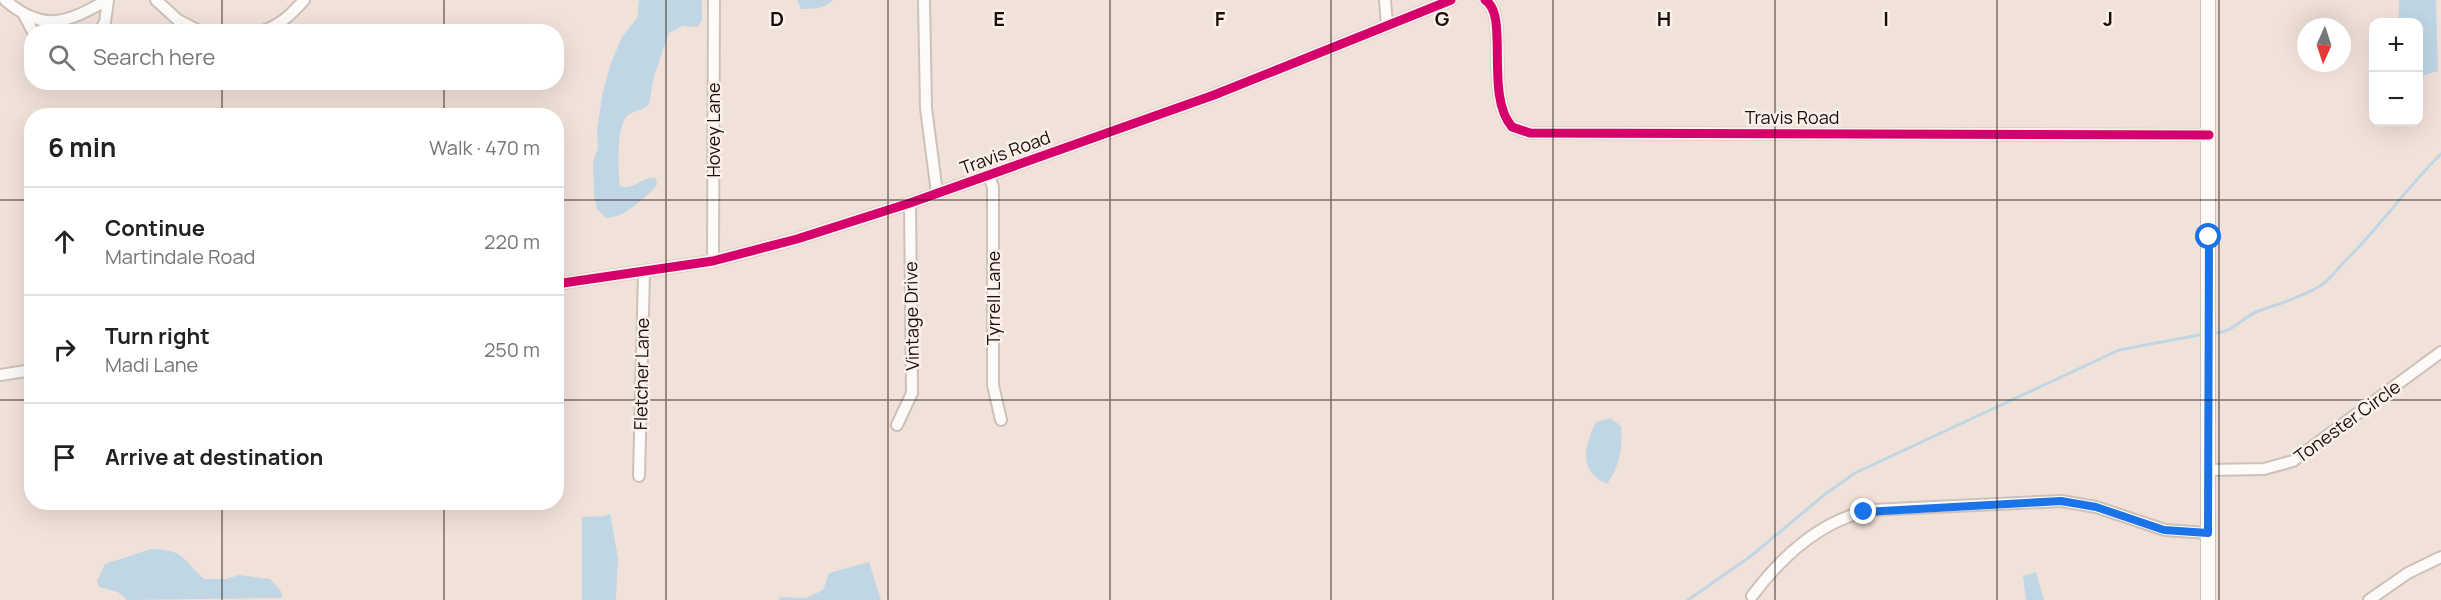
<!DOCTYPE html>
<meta charset="utf-8">
<style>
body{margin:0;font-family:Manrope,sans-serif;background:#f6f6f6;color:#222}
.controls{position:absolute;right:18px;top:18px;display:grid;overflow:hidden;border-radius:12px;box-shadow:0 6px 24px #0002}
.controls button{width:54px;height:54px;display:grid;place-items:center;padding:0;border:0;border-bottom:2px solid #e0e0e0;background:#fff;color:#222;font:30px sans-serif}
.compass{position:absolute;left:2297px;top:18px;width:54px;height:54px;border-radius:50%;background:#fff;box-shadow:0 6px 24px #0002;rotate:183deg}
.stop{position:absolute;width:18px;height:18px;margin:-14px;border:4px solid #1a73e8;border-radius:50%;background:#fff}
.stop.end{background:#1a73e8;border-color:#fff;box-shadow:0 2px 6px #0008}
.list{margin:0;padding:0;list-style:none}
h2{display:flex;justify-content:space-between;align-items:center;height:78px;margin:0;padding:0 24px;font-size:26px}
h2 small{font-size:20px;font-weight:400;color:#767676}
.list li{display:grid;grid-template-columns:39px 1fr auto;gap:18px;align-items:center;box-sizing:border-box;height:108px;padding:0 24px;border-top:2px solid #e0e0e0}
.list b{display:block;font-size:22px;white-space:nowrap}
.list p{margin:0;font-size:20px;white-space:nowrap;color:#767676}
.list em{font-size:20px;font-style:normal;color:#767676}
.icon{flex:none;width:33px;height:33px;fill:none;stroke:currentColor;stroke-width:2;stroke-linecap:round;stroke-linejoin:round}
.map{position:relative;flex:none;width:2441px;height:600px;overflow:hidden}
.search{position:absolute;background:#fff;box-shadow:0 6px 24px #0002;left:24px;top:24px;width:540px;height:66px;display:flex;align-items:center;gap:15px;box-sizing:border-box;padding:0 21px;border-radius:24px;color:#767676;font-size:22px}
.panel{position:absolute;background:#fff;box-shadow:0 6px 24px #0002;left:24px;top:108px;width:540px;height:402px;border-radius:24px}
.map>svg:first-child{display:block}
.water{fill:#c0d6e5}
.lines{fill:none;stroke-linecap:round;stroke-linejoin:round}
.stream{stroke:#c0d6e5;stroke-width:3}
.minor-casing{stroke:#cdc1ba;stroke-width:14}
.tertiary-casing{stroke:#cdc1ba;stroke-width:16}
.minor{stroke:#fdfbf9;stroke-width:10}
.tertiary{stroke:#fdfbf9;stroke-width:14}
.cycleway-casing{stroke:#fbf0ea;stroke-width:13}
.cycleway{stroke:#d6006c;stroke-width:9}
.route{stroke:#1a73e8;stroke-width:8}
.grid{fill:none;stroke:#19100a;stroke-width:1.5;stroke-opacity:0.55}
.labels{text-anchor:middle;dominant-baseline:central;stroke-width:5;stroke-linejoin:round;paint-order:stroke}
.street-label{font-size:18px;fill:#19100a;stroke:#fbf0ea}
.grid-label{font-size:20px;text-anchor:middle;font-weight:bold;fill:#19100a;stroke:#fbf0ea;stroke-width:5;stroke-linejoin:round;paint-order:stroke}
</style>
<div class="map">
<svg width="2441" height="600" viewBox="0 0 2441 600">
<rect width="100%" height="100%" fill="#f1e2d9"/>
<g class="water">
<path d="M639,0H702V21L697,27L683,26L669,33L654,76L649,104C644,111 634,110 628,115C616,124 618,172 620,186C634,191 641,176 656,178L657,185C645,198 624,218 606,218L597,209L594,195L593,162L598,148L597,129L603,91L611,63L622,37L637,18Z"/>
<path d="M797,0H833C824,9 813,9 801,9Z"/>
<path d="M2399,0H2436L2438,71L2419,77L2418,22H2399Z"/>
<path d="M1610,418L1621,426C1623,448 1620,465 1607,484C1577,471 1585,445 1596,422Z"/>
<path d="M610,513L618,558L616,600H582V517L606,516Z"/>
<path d="M151,549C187,550 182,560 204,579H226L239,575L270,579L281,591L282,598L127,600L118,592L99,587L97,581L105,564Z"/>
<path d="M869,562L881,600H779L780,597L806,598L823,590L829,573Z"/>
<path d="M2036,572L2044,600H2026L2023,576Z"/>
</g>
<g class="lines">
<g class="stream">
<path d="M2216,333C2233,332 2242,318 2256,312C2278,304 2300,298 2320,286C2330,280 2338,268 2346,260C2380,227 2407,187 2441,154"/>
<path d="M1688,600L1751,556L1824,495L1855,473L2119,350L2199,335"/>
</g>
<g class="minor-casing">
<g id="minor">
<path d="M5,0C43,33 67,23 107,0"/>
<path d="M156,0L178,20L201,32"/>
<path d="M924,0L926,108L937,193"/>
<path d="M1385,0L1387,26"/>
<path d="M1485,0C1510,14 1484,95 1512,127L1530,133L2209,135"/>
<path d="M24,15L33,32"/>
<path d="M99,32L105,22L108,0"/>
<path d="M260,32C279,26 291,15 304,0"/>
<path d="M989,176L993,187V385L1001,420"/>
<path d="M713,261L714,0"/>
<path d="M556,284L713,261L797,239L910,203L1214,95L1451,0"/>
<path d="M0,375L32,370"/>
<path d="M897,425L912,393L910,203"/>
<path d="M2209,470L2264,469L2293,461L2441,352"/>
<path d="M639,476L644,272"/>
<path d="M1752,596C1782,556 1821,520 1871,510L2061,501L2096,507L2165,530L2208,533"/>
<path d="M2369,600L2408,573L2441,557"/>
</g>
</g>
<g class="tertiary-casing">
<path id="tertiary" d="M2208,600V0"/>
</g>
<use href="#minor" class="minor"/>
<use href="#tertiary" class="tertiary"/>
<g class="cycleway-casing">
<g id="cycleway">
<path d="M1485,0C1510,14 1484,95 1512,127L1530,133L2209,135"/>
<path d="M556,284L713,261L797,239L910,203L1214,95L1451,0"/>
</g>
</g>
<use href="#cycleway" class="cycleway"/>
</g>
<g class="lines">
<path class="route" d="M1864,512L2061,501L2096,507L2164,530L2208,533L2209,237"/>
</g>
<path class="grid" d="M222,0V32M444,0V32M666,0V600M888,0V600M1110,0V600M1331,0V600M1553,0V600M1775,0V600M1997,0V600M2219,0V600M222,82V116M444,82V116M0,200H32M556,200H2441M0,400H32M556,400H2441M222,502V600M444,502V600"/>
<g class="labels">
<g class="street-label">
<text x="1792" y="117">Travis Road</text>
<text transform="translate(713 130) rotate(-90)">Hovey Lane</text>
<text transform="translate(1005 152) rotate(-20)">Travis Road</text>
<text transform="translate(993 298) rotate(-90)">Tyrrell Lane</text>
<text transform="translate(911 316) rotate(-91)">Vintage Drive</text>
<text transform="translate(641 374) rotate(-89)">Fletcher Lane</text>
<text transform="translate(2347 421) rotate(-36)">Tonester Circle</text>
</g>
</g>
<g class="grid-label">
<text x="777" y="26">D</text>
<text x="999" y="26">E</text>
<text x="1220" y="26">F</text>
<text x="1442" y="26">G</text>
<text x="1664" y="26">H</text>
<text x="1886" y="26">I</text>
<text x="2108" y="26">J</text>
</g>
</svg>
<div class="controls">
<button>+</button>
<button>−</button>
</div>
<svg class="compass" viewBox="-18 -18 36 36"><path d="M0-13l5 13h-10z" fill="#e53935"/><path d="M0 13l5-13h-10z" fill="#767676"/></svg>
<div class="stop" style="left:2209px;top:237px"></div>
<div class="stop end" style="left:1864px;top:512px"></div>
<div class="search"><svg class="icon" aria-label="search" viewBox="0 0 24 24"><circle cx="10" cy="10" r="6"/><path d="M15 15l6 6"/></svg>Search here</div>
<section class="panel">
<h2>6 min<small>Walk · 470 m</small></h2>
<ul class="list">
<li><svg class="icon" aria-label="ahead" viewBox="0 0 24 24"><path d="M12 20V5M6 11l6-6 6 6"/></svg><div><b>Continue</b><p>Martindale Road</p></div><em>220 m</em></li>
<li><svg class="icon" aria-label="right" viewBox="0 0 24 24"><path d="M7 20v-9h11M14 6l5 5-5 5"/></svg><div><b>Turn right</b><p>Madi Lane</p></div><em>250 m</em></li>
<li><svg class="icon" aria-label="arrive" viewBox="0 0 24 24"><path d="M6 21V4h12l-3 4 3 4H6"/></svg><div><b>Arrive at destination</b></div></li>
</ul>
</section>
</div>
